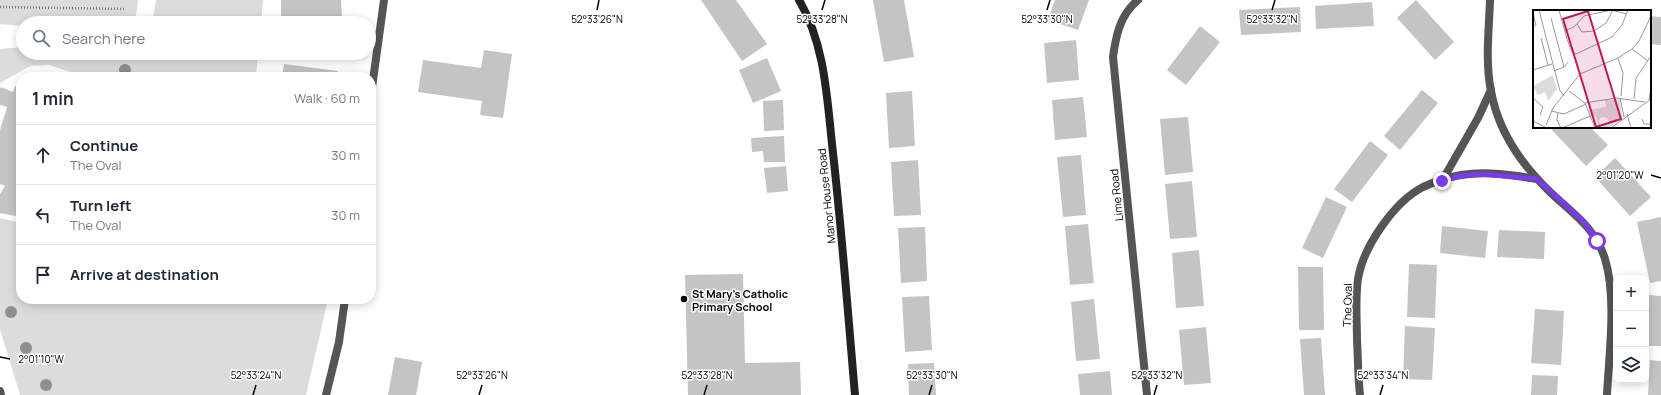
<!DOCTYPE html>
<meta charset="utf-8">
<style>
body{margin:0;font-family:Manrope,sans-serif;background:#f2f2f3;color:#1f2937}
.controls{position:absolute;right:12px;bottom:12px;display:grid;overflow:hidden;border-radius:8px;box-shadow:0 2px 10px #0003}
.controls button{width:36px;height:36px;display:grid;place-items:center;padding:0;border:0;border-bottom:1px solid #e0e1e3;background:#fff;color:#1f2937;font:20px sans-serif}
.stop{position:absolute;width:12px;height:12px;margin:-9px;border:3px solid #7c3aed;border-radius:50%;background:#fff}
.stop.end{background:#7c3aed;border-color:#fff;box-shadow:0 1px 4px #0008}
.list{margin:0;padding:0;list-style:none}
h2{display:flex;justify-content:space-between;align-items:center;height:52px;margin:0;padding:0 16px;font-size:17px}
h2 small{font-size:13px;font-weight:400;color:#747a83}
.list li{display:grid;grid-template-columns:26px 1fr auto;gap:12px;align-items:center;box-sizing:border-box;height:60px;padding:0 16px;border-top:1px solid #e0e1e3}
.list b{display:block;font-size:15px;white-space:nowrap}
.list p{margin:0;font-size:13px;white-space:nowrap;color:#747a83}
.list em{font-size:13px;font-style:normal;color:#747a83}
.icon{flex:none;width:22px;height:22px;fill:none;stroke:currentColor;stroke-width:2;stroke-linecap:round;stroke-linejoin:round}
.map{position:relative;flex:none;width:1661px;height:395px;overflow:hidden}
.search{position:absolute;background:#fff;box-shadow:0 2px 10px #0003;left:16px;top:16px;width:360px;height:44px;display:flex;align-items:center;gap:10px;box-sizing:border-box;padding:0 14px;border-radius:22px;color:#747a83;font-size:15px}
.panel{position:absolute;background:#fff;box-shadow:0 2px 10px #0003;left:16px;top:72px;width:360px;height:232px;border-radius:16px}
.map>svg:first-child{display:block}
.green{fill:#dcdcdc}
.building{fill:#c4c4c4}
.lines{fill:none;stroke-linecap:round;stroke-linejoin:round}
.path{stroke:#777;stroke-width:2.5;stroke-dasharray:1 2;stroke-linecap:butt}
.street{stroke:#555;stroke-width:8}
.secondary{stroke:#222;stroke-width:8}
.tree{fill:#8f8f8f}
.route{stroke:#7c3aed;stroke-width:5}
.ticks{fill:none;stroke:#000;stroke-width:1.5}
.poi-dot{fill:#000;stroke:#fff;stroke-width:1.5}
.labels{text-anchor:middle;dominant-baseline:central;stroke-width:3;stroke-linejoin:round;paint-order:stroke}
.street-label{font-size:11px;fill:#000;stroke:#fff}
.poi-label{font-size:11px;font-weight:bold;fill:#000;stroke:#fff;text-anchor:start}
.inset-road{fill:none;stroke:#999;stroke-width:1}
.view{fill:#c2185b;fill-opacity:0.15;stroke:#c2185b;stroke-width:2}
.inset-edge{fill:none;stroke:#000;stroke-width:2}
.ticks-label{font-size:10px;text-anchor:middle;fill:#000;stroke:#fff;stroke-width:3;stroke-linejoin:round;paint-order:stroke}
</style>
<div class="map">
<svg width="1661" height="395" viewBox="0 0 1661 395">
<rect width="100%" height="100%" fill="#fff"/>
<g class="green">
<path d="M0,0H138L135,23H23V26L0,24Z"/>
<path d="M156,0H263L261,23H152Z"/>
<path d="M23,47V53H258L256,77H86L49,65L30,66L0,83V49Z"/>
<path d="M0,218L21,223V299H328L306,395H20L0,329Z"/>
</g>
<g class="building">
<path d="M281,0H341L342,18L281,20Z"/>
<path d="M701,0H736L767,44L742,61Z"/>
<path d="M873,0H904L914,57L884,62Z"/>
<path d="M1055,0H1089L1078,30L1048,20Z"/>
<path d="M1416,0L1454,42L1435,60L1397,18Z"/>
<path d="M1372,2L1374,26L1316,29L1315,6Z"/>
<path d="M1300,7L1301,32L1241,35L1239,10Z"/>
<path d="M1650,16L1661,17V45L1650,44Z"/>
<path d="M1200,26L1220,42L1186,85L1167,70Z"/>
<path d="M1076,40L1079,80L1047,83L1044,43Z"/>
<path d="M484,50L512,54L503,118L480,115L482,101L418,92L423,60L481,68Z"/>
<path d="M767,58L781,91L753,103L739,70Z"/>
<path d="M284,64L338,71L337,77H282Z"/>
<path d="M15,86L21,88V212L16,216L0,213V194L5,186L0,184V130L7,107L0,105V89L1,87L13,92Z"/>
<path d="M1422,90L1438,103L1400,150L1384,136Z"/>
<path d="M912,91L915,146L889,148L886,93Z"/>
<path d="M1083,97L1087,137L1055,140L1052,100Z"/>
<path d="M783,100L784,130L764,131L763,101Z"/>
<path d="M1188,117L1193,172L1165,175L1160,119Z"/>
<path d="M1549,127H1590L1608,145L1586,166Z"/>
<path d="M784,136L785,162H764L763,151L752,152L751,138Z"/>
<path d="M1370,141L1388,155L1352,202L1334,189Z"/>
<path d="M1081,155L1086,215L1063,217L1057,157Z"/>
<path d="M1615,158L1651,197L1630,216L1595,177Z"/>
<path d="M918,160L921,215L894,216L891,162Z"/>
<path d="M786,166L788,191L767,193L764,168Z"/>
<path d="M1192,181L1197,237L1170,239L1165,184Z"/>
<path d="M1326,197L1347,207L1323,258L1302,248Z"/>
<path d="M1661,217V281L1650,283L1637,222Z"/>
<path d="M1088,224L1094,283L1070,285L1065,226Z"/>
<path d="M1442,226L1488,231L1485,258L1440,253Z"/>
<path d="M925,227L927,281L901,283L898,228Z"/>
<path d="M1499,230L1545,232L1544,259L1497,257Z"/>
<path d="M1199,250L1204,306L1176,308L1172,253Z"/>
<path d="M1409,264L1437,265L1435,318L1407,317Z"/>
<path d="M1298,267H1323L1324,330H1299Z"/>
<path d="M743,274L745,363L800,362L801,395H688L685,275Z"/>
<path d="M1648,295L1661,296V346H1647Z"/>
<path d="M929,296L932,350L905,352L902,297Z"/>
<path d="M1094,299L1100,359L1076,361L1071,302Z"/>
<path d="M1535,309L1564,311L1561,365L1531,363Z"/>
<path d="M1405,326L1435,328L1432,380L1403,379Z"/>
<path d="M1206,327L1211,383L1184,385L1179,330Z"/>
<path d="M1321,338L1325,395H1304L1300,339Z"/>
<path d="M395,357L422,362L416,395H388Z"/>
<path d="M1650,360L1661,361V395H1648Z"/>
<path d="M934,363L936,395H909L908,364Z"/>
<path d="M1110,371L1112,395H1080L1078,374Z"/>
<path d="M1532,375L1558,376L1557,395H1531Z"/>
</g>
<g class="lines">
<path class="path" d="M0,7L126,9"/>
<g class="street">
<path d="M1138,0C1120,15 1116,35 1113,57L1147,395"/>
<path d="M1490,0C1489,30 1485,61 1491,91C1498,131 1521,164 1550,192C1571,212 1596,228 1605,259C1617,298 1609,354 1607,395"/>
<path d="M371,95L384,0"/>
<path d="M1442,181L1478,118L1491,90"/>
<path d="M0,391L1,395"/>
<path d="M326,395L339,342L345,299"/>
<path d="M1360,395C1358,377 1358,358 1357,340C1357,320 1355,299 1358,279C1363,247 1394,202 1423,187C1434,182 1449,177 1461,175C1486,171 1512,175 1537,179"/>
</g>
<path class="secondary" d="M799,0C826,46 827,101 833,153C842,233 848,314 855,395"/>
</g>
<g class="tree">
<circle cx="125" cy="70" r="6"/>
<circle cx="11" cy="312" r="6"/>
<circle cx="26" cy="348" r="6"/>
<circle cx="46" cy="385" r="6"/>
</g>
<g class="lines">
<path class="route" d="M1442,181L1460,176L1483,174L1537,179L1584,222L1597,241"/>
</g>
<path class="ticks" d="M597,10L599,0M822,10L825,0M1047,10L1050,0M1272,10L1275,0M1651,175L1661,178M0,357L10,359M253,395L256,385M479,395L482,385M704,395L707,385M929,395L932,385M1154,395L1157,385M1380,395L1383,385"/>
<circle class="poi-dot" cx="684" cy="299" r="4"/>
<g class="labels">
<g class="street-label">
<text transform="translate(1116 195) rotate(-96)">Lime Road</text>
<text transform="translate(826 196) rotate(-96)">Manor House Road</text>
<text transform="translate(1347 305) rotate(-89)">The Oval</text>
</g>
<g class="poi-label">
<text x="692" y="293">St Mary's Catholic<tspan x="692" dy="13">Primary School</tspan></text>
</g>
</g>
<g transform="translate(1533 10)">
<rect width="118" height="118" fill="#fff"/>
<path d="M20,65L24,79L15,91L12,82L5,85L0,76ZM87,89L89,107L76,118H69L70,115L77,113L74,108L69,107L66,110L68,118H66L63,106L58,107L56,100L73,97L72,90Z" fill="#dcdcdc"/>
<path class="inset-road" d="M6,0L27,81L31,86M26,0L34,29L39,42L43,44L79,27L89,15L95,0M0,3L3,15L0,17M18,8L31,57M44,14L49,22L61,21L73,13L80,0M31,21L41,17L51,6L78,0L94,4M8,28L15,55M99,39L115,51M85,48L90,63L88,86M0,60L19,54M21,61L31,57L35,52M36,81L52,93L62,118M0,88L10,97L7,105M87,88L91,107M101,89L103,68L118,46M116,90L118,77M52,93L83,88L112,92M18,101L31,104L53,94M25,103L24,110L28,118M94,104L98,118M109,109L111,114H118M0,111L12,117M13,115L20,98L47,64L85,48L99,39L106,31L118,6M29,118L57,106M78,118L118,89"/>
<path class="view" d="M55,1L88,109L63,117L30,9Z"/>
<rect width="118" height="118" class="inset-edge"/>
</g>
<g class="ticks-label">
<text x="597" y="23">52°33'26"N</text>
<text x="822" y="23">52°33'28"N</text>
<text x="1047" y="23">52°33'30"N</text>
<text x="1272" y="23">52°33'32"N</text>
<text x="1620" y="179">2°01'20"W</text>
<text x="41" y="363">2°01'10"W</text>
<text x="256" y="379">52°33'24"N</text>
<text x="482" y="379">52°33'26"N</text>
<text x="707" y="379">52°33'28"N</text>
<text x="932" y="379">52°33'30"N</text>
<text x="1157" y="379">52°33'32"N</text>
<text x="1383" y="379">52°33'34"N</text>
</g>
</svg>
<div class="controls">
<button>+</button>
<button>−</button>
<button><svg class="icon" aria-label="layers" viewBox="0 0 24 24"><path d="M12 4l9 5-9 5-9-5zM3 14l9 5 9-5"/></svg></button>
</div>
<div class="stop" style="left:1597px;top:241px"></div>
<div class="stop end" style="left:1442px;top:181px"></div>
<div class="search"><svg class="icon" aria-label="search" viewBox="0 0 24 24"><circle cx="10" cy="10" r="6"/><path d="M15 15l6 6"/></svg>Search here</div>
<section class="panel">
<h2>1 min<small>Walk · 60 m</small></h2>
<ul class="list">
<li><svg class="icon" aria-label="ahead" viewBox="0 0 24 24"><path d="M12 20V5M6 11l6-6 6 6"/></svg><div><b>Continue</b><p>The Oval</p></div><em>30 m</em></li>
<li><svg class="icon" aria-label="left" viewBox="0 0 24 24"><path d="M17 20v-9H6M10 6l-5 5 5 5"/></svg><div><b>Turn left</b><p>The Oval</p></div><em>30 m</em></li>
<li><svg class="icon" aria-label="arrive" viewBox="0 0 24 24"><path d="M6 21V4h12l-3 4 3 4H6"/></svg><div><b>Arrive at destination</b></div></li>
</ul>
</section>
</div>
